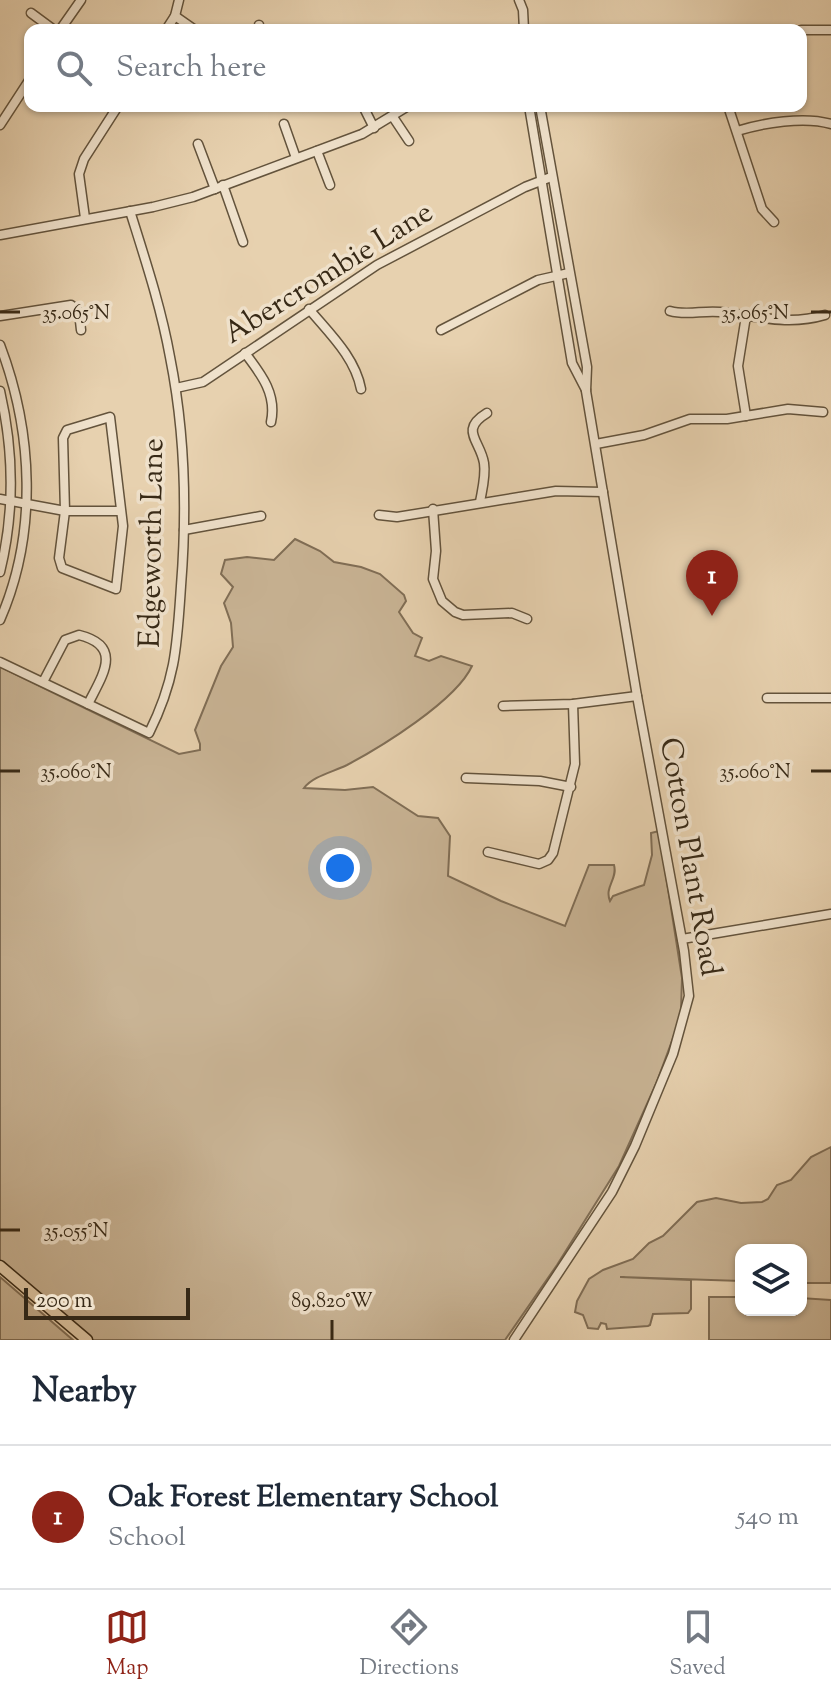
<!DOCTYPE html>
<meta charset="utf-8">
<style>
body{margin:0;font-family:"Sorts Mill Goudy",serif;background:#f6f6f7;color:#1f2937}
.controls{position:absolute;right:24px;bottom:24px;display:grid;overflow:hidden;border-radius:16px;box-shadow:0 2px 6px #0004}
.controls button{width:72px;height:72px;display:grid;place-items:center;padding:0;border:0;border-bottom:2px solid #e0e1e3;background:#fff;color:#1f2937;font:40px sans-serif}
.scale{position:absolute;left:24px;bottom:20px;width:166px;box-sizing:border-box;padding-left:8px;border:4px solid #372916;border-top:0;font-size:22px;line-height:28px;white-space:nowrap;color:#372916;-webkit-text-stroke:6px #efe1cb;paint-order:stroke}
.you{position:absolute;left:340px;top:868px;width:28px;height:28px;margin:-20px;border:6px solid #fff;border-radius:50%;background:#1a73e8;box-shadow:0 0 0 12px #1a73e833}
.badge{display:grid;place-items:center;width:52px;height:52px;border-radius:50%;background:#8f2418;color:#fff;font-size:26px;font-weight:700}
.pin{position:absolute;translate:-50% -66px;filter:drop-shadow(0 2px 4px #0008)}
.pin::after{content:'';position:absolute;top:42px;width:28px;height:24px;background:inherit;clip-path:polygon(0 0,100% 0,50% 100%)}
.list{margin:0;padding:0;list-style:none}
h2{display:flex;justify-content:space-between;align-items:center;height:104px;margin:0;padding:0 32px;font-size:34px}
h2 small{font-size:26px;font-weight:400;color:#747a83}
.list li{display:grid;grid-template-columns:52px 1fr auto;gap:24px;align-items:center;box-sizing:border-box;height:144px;padding:0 32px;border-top:2px solid #e0e1e3}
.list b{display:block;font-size:30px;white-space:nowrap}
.list p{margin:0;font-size:26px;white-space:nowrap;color:#747a83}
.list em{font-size:26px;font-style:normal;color:#747a83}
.icon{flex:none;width:44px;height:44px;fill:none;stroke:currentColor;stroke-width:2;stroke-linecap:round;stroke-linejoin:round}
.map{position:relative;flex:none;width:831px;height:1340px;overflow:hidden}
.search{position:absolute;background:#fff;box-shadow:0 2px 6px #0004;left:24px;right:24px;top:24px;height:88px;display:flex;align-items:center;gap:20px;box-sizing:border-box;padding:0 28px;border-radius:16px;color:#747a83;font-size:30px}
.sheet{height:248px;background:#fff}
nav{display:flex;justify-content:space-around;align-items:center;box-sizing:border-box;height:112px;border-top:2px solid #e0e1e3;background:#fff;font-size:22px;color:#747a83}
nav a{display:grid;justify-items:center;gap:4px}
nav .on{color:#8f2418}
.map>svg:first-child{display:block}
.green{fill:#c9b495;stroke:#806e56;stroke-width:2}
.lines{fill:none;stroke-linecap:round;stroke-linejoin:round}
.minor-casing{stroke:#63533c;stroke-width:11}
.major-casing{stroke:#372916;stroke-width:13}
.minor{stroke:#efe1cb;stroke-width:8}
.major{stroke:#e7d1af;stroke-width:10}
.ticks{fill:none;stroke:#372916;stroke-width:3}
.labels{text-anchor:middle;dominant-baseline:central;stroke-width:7;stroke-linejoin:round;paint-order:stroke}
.street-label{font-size:30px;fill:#372916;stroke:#efe1cb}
.ticks-label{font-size:20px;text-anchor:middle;fill:#372916;stroke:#efe1cb;stroke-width:7;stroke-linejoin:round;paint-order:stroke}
</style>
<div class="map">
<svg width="831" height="1340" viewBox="0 0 831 1340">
<rect width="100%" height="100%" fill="#e7d1af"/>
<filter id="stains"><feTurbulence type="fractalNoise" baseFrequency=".0025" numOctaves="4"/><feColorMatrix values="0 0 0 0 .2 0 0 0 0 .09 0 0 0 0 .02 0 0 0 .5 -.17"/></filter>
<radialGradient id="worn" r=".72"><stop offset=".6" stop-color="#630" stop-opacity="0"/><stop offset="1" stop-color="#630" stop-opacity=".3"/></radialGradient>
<g class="green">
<path d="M295,539L320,551L334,562L361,567L380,574L404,595L406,601L399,612L413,633L422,638L415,656L429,661L441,656L472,666C456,701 381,747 347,765C333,772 313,776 304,788L345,790L373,787L418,816L438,818L450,836L448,876L501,901L565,926L589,865H614C618,879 604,887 610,901L613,896C624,892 632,889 644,885L652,855L651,833L659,831L682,978L681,1010L676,1030L656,1084L619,1166L557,1265L505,1340H90L0,1267V667L179,754L200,750V744L195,730L221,666L233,647L231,623L224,603L233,587L221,574L225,560L247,557L274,560Z"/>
<path d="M831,1147V1283H801V1250H741V1281L620,1277L691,1280V1309L688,1313L653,1314L650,1325L648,1326L607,1329L606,1324L601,1323L598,1329L588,1328L583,1315L575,1312L577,1301L589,1279L603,1270L633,1259L649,1243L663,1236L697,1202L716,1198L741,1203L762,1202L768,1199L777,1185L791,1180L811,1157Z"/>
<path d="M0,1277L73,1340H0Z"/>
<path d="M709,1297H741V1310H801V1298L831,1300V1340H709Z"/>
</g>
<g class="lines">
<g class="minor-casing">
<g id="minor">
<path d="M519,0L523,10L524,30"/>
<path d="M31,13L54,30"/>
<path d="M175,16L195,30"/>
<path d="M60,30L81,0"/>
<path d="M166,30L175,16L179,0"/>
<path d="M259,30V25"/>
<path d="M801,30H831"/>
<path d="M363,106L374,128"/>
<path d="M529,106L572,363L586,390"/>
<path d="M728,106L762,209L774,222"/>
<path d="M393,117L409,141"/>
<path d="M284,124L296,158"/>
<path d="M0,125L30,79"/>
<path d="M737,131C763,123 804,116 831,124"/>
<path d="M198,144L215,189"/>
<path d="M317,151L330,185"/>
<path d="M223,185L243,242"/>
<path d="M85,218L79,174L84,159L118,106"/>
<path d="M0,235L153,207L193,197L362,134L408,106"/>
<path d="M309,309C329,333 355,357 361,389"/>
<path d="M670,311C687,316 703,310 720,312C757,316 788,326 825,315"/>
<path d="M0,316L71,305L79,312L81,330"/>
<path d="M441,330L538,280L569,273"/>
<path d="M0,345C33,432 38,533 0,620"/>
<path d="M245,353C261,374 277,394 271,422"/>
<path d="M176,388L203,382L377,265L525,187L551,177"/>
<path d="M0,391C14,452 15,511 0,572"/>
<path d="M746,416L738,366L746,316"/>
<path d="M110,417L123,526L116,589L62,568L59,558L65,511L63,438L67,430Z"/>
<path d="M596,444L644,435L690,419H727L788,409L823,412"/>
<path d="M0,499L65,511H119"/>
<path d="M480,502C482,490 486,476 484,463C480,440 459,430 487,413"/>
<path d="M433,509L436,551L433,579L442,601L455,612L463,615L512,613L527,619"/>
<path d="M379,515L397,517L556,491L603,492"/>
<path d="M184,530L261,516"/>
<path d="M0,662L149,733C176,679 177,645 181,586C187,510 185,432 170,357C161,307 145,259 130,211"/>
<path d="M43,682L65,640L79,635C124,646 102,676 88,704"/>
<path d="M767,698H831"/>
<path d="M503,706L573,704L637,696"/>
<path d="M466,778L540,781L571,787"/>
<path d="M488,852L539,864L548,860L553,853L575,764L573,704"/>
<path d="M682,939L831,914"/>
<path d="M514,1340L612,1192L635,1146L673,1054L689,996L684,951L637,696L586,391L587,367L540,106"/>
</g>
</g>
<g class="major-casing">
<path id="major" d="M0,1266L87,1340"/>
</g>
<use href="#minor" class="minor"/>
<use href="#major" class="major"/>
</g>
<path class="ticks" d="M0,312H20M811,312H831M0,771H20M811,771H831M0,1230H20M332,1320V1340"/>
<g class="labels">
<g class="street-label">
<text transform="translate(329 274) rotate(-32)">Abercrombie Lane</text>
<text transform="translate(153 543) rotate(-89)">Edgeworth Lane</text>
<text transform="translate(689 857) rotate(80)">Cotton Plant Road</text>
</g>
</g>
<g class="ticks-label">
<text x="76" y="319">35.065°N</text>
<text x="755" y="319">35.065°N</text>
<text x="76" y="778">35.060°N</text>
<text x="755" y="778">35.060°N</text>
<text x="76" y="1237">35.055°N</text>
<text x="332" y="1307">89.820°W</text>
</g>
<rect width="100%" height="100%" filter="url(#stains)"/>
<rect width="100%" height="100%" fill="url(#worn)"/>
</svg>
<div class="controls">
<button><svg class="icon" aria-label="layers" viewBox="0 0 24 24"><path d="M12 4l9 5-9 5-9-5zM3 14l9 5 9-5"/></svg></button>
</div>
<div class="scale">200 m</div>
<div class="you"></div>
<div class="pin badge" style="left:712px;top:616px">1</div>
<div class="search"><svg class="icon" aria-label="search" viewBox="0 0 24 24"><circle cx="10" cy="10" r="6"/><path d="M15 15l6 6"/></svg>Search here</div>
</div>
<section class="sheet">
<h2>Nearby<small></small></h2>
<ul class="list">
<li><span class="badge">1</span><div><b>Oak Forest Elementary School</b><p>School</p></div><em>540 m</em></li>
</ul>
</section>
<nav>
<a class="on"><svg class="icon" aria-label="map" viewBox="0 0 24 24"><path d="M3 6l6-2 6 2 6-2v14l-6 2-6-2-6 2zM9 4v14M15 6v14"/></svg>Map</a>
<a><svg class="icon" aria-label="directions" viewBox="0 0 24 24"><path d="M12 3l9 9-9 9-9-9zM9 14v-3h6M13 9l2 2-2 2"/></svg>Directions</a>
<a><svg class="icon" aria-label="saved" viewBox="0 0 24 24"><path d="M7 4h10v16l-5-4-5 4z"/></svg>Saved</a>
</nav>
